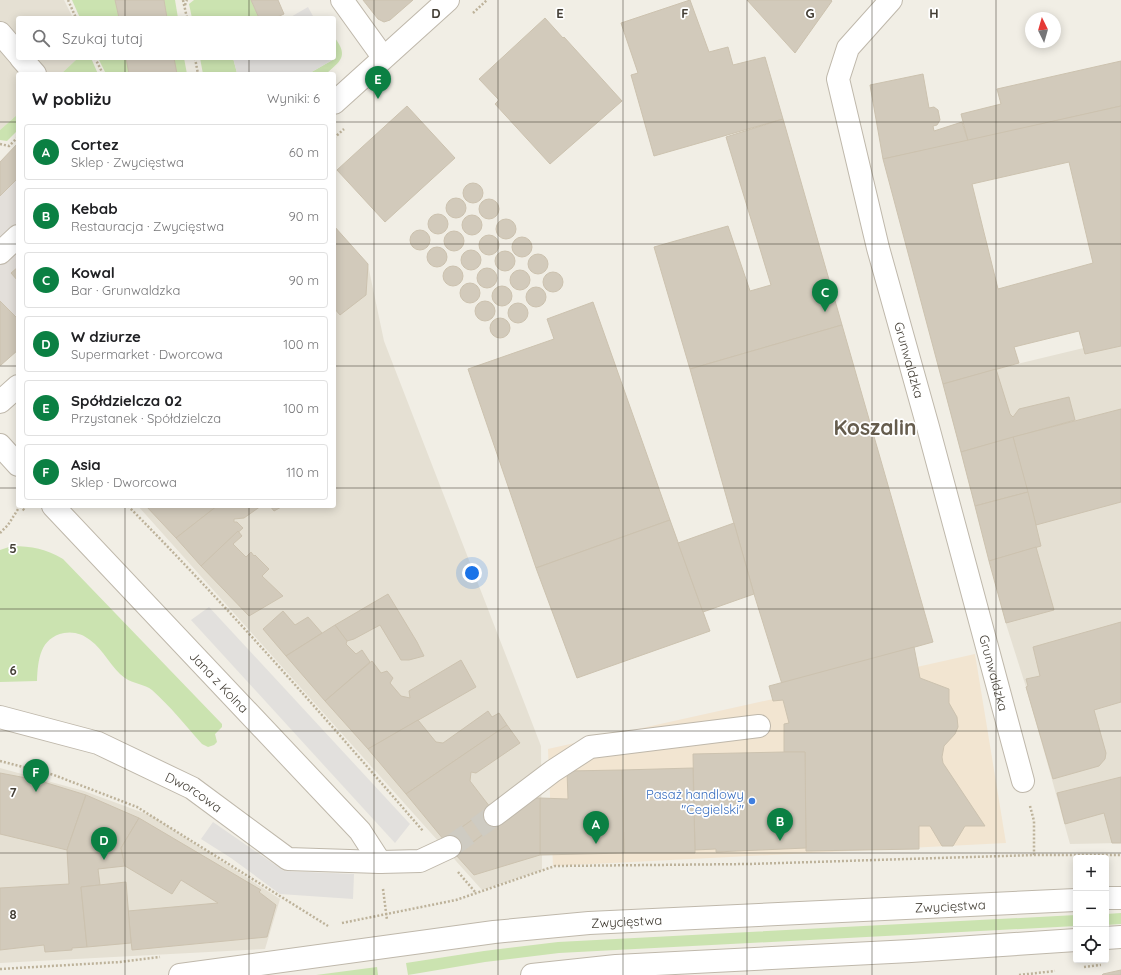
<!DOCTYPE html>
<html lang="pl">
<meta charset="utf-8">
<style>
body{margin:0;font-family:Quicksand,sans-serif;background:#f6f6f6;color:#202124}
.controls{position:absolute;right:12px;bottom:12px;display:grid;overflow:hidden;border-radius:4px;box-shadow:0 2px 10px #0003}
.controls button{width:36px;height:36px;display:grid;place-items:center;padding:0;border:0;border-bottom:1px solid #e0e0e0;background:#fff;color:#202124;font:20px sans-serif}
.compass{position:absolute;left:1025px;top:12px;width:36px;height:36px;border-radius:50%;background:#fff;box-shadow:0 2px 10px #0003;rotate:355deg}
.you{position:absolute;left:472px;top:573px;width:14px;height:14px;margin:-10px;border:3px solid #fff;border-radius:50%;background:#1a73e8;box-shadow:0 0 0 6px #1a73e833}
.badge{display:grid;place-items:center;width:26px;height:26px;border-radius:50%;background:#0b8043;color:#fff;font-size:13px;font-weight:700}
.pin{position:absolute;translate:-50% -33px;filter:drop-shadow(0 1px 2px #0008)}
.pin::after{content:'';position:absolute;top:21px;width:14px;height:12px;background:inherit;clip-path:polygon(0 0,100% 0,50% 100%)}
.list{margin:0;padding:0;list-style:none}
h2{display:flex;justify-content:space-between;align-items:center;height:52px;margin:0;padding:0 16px;font-size:17px}
h2 small{font-size:13px;font-weight:400;color:#757577}
.list li{display:grid;grid-template-columns:26px 1fr auto;gap:12px;align-items:center;box-sizing:border-box;height:56px;margin:0 8px 8px;padding:0 8px;border:1px solid #e0e0e0;border-radius:4px}
.list b{display:block;font-size:15px;white-space:nowrap}
.list p{margin:0;font-size:13px;white-space:nowrap;color:#757577}
.list em{font-size:13px;font-style:normal;color:#757577}
.icon{flex:none;width:22px;height:22px;fill:none;stroke:currentColor;stroke-width:2;stroke-linecap:round;stroke-linejoin:round}
.map{position:relative;flex:none;width:1121px;height:975px;overflow:hidden}
.search{position:absolute;background:#fff;box-shadow:0 2px 10px #0003;left:16px;top:16px;width:320px;height:44px;display:flex;align-items:center;gap:10px;box-sizing:border-box;padding:0 14px;border-radius:4px;color:#757577;font-size:15px}
.panel{position:absolute;background:#fff;box-shadow:0 2px 10px #0003;left:16px;top:72px;width:320px;height:436px;border-radius:4px}
.map>svg:first-child{display:block}
.residential{fill:#e5e0d3}
.commercial{fill:#f2e5d1}
.industrial{fill:#e3dfda}
.green{fill:#cbe3b0}
.parking{fill:#e2e0dd}
.building{fill:#d2cabb;stroke:#ccc2af;fill-rule:evenodd}
.lines{fill:none;stroke-linecap:round;stroke-linejoin:round}
.minor-tunnel{stroke:#cecbc2;stroke-width:22;stroke-dasharray:22 11;stroke-linecap:butt}
.minor-casing{stroke:#bfb8ab;stroke-width:24}
.path{stroke:#bdb29a;stroke-width:2.5;stroke-dasharray:2 2;stroke-linecap:butt}
.minor{stroke:#fff;stroke-width:22}
.grid{fill:none;stroke:#433e35;stroke-width:1;stroke-opacity:0.55}
.shop-dot{fill:#3f7fe0;stroke:#fff;stroke-width:1.5}
.labels{text-anchor:middle;dominant-baseline:central;stroke-width:3.5;stroke-linejoin:round;paint-order:stroke}
.street-label{font-size:13px;fill:#433e35;stroke:#fff}
.shop-label{font-size:13px;fill:#366cbe;stroke:#fff;text-anchor:end}
.town-label{font-size:21px;font-weight:bold;fill:#655c4d;stroke:#fff}
.grid-label{font-size:13px;text-anchor:middle;font-weight:bold;fill:#433e35;stroke:#fff;stroke-width:3.5;stroke-linejoin:round;paint-order:stroke}
</style>
<div class="map">
<svg width="1121" height="975" viewBox="0 0 1121 975">
<rect width="100%" height="100%" fill="#f1eee5"/>
<g class="residential">
<path d="M0,0H64L73,18H18V58H78L61,74H18V114L0,130Z"/>
<path d="M334,228L368,265L384,341L541,746L542,870L482,890L138,506H334Z"/>
<path d="M1121,339V843L1070,844L1026,687L1006,624L943,384L996,369Z"/>
<path d="M0,768L84,791L152,816L280,899L265,949L0,963Z"/>
</g>
<path class="commercial" d="M975,654L1006,843L553,866L548,749Z"/>
<path class="industrial" d="M18,178V267L11,273L18,281V313L15,316L0,301V196Z"/>
<g class="green">
<path d="M72,0H175L178,18H80Z"/>
<path d="M194,0H251L259,18H192L189,4Z"/>
<path d="M335,38C349,57 340,61 326,74H308L336,58L334,54Z"/>
<path d="M78,58H91L98,74H61Z"/>
<path d="M98,58H184L187,74H106Z"/>
<path d="M200,58H233L237,73L203,74Z"/>
<path d="M18,114V130L7,141L0,140V130Z"/>
<path d="M12,546C32,546 46,549 63,559L222,724V727L215,734L217,742L214,745L208,747L202,744C186,726 170,706 152,690C145,684 133,684 125,678C111,668 104,650 90,640C83,634 73,631 64,633C40,638 38,659 37,681L0,682V550Z"/>
<path d="M1121,913V924L1106,925V914Z"/>
<path d="M1076,915V926L559,953L485,962L408,975L406,963L484,951L558,942Z"/>
<path d="M377,967L378,975H316Z"/>
</g>
<g class="parking">
<path d="M308,7L314,18H289Z"/>
<path d="M334,54L336,58L308,74H235L237,73L233,58H334Z"/>
<path d="M209,607L410,824L395,843L191,620Z"/>
<path d="M213,822L284,871L354,874L353,899L280,894L231,858L201,839Z"/>
</g>
<g class="building">
<path d="M115,0H164L167,18H119Z"/>
<path d="M251,0H278L284,14L275,18H259Z"/>
<path d="M363,0H413L390,20L384,22L378,19Z"/>
<path d="M690,0L709,52L728,47L733,65L765,57L783,119L654,156L631,75L638,73L621,23Z"/>
<path d="M747,0H831L832,1L795,53Z"/>
<path d="M545,18L563,38L564,37L622,101L550,164L495,104L499,100L479,79Z"/>
<path d="M126,58H174L177,74H129Z"/>
<path d="M1121,61V106L968,141L961,114L1001,104L997,89Z"/>
<path d="M923,74L929,108L934,107L938,110L940,120L937,125L933,126L934,131L962,122L968,141L883,159L870,85Z"/>
<path d="M407,106L455,158L385,222L337,170Z"/>
<path d="M1121,106V346L1085,354L1079,331L1014,347L1019,363L943,384L883,159ZM1069,162L1093,263L998,289L972,184Z"/>
<path d="M783,119L842,325L690,369L654,247L728,226L750,291L771,285L726,137Z"/>
<path d="M18,143V178L0,196V162Z"/>
<circle cx="473" cy="193" r="10"/>
<circle cx="456" cy="208" r="10"/>
<circle cx="489" cy="209" r="10"/>
<circle cx="438" cy="224" r="10"/>
<circle cx="472" cy="225" r="10"/>
<circle cx="506" cy="229" r="10"/>
<path d="M334,226L368,264L366,295L340,315L334,308Z"/>
<circle cx="420" cy="240" r="10"/>
<circle cx="454" cy="241" r="10"/>
<circle cx="489" cy="245" r="10"/>
<circle cx="522" cy="247" r="10"/>
<circle cx="437" cy="257" r="10"/>
<circle cx="471" cy="260" r="10"/>
<circle cx="505" cy="261" r="10"/>
<circle cx="538" cy="264" r="10"/>
<circle cx="453" cy="276" r="10"/>
<path d="M18,267V281L11,273Z"/>
<circle cx="487" cy="278" r="10"/>
<circle cx="520" cy="280" r="10"/>
<circle cx="553" cy="282" r="10"/>
<circle cx="470" cy="293" r="10"/>
<circle cx="502" cy="296" r="10"/>
<circle cx="536" cy="297" r="10"/>
<path d="M0,301L18,319V350L1,365H0Z"/>
<circle cx="485" cy="311" r="10"/>
<path d="M593,302L670,520L536,568L468,369L554,339L547,319Z"/>
<circle cx="518" cy="313" r="10"/>
<circle cx="500" cy="328" r="10"/>
<path d="M842,325L933,642L782,684L754,594L690,369Z"/>
<path d="M996,369L1010,414L1013,417L1019,409L1069,397L1075,420L961,452L943,384Z"/>
<path d="M1121,409V502L1036,525L1013,437Z"/>
<path d="M1013,437L1028,492L975,506L961,452Z"/>
<path d="M1028,492L1041,546L989,561L975,506Z"/>
<path d="M146,506H217L176,538Z"/>
<path d="M217,506H261L244,518L234,519V522H237L243,528L201,566L176,538Z"/>
<path d="M270,506H283L274,511Z"/>
<path d="M670,520L710,631L577,678L536,568Z"/>
<path d="M734,523L754,594L703,612L678,543Z"/>
<path d="M238,531L242,536L233,544L246,557L251,552L254,556L255,555L269,569L262,576L283,596L249,616L201,566Z"/>
<path d="M1036,547L1054,610L1006,623L989,561Z"/>
<path d="M388,594L417,642L424,656L409,660H401L380,625L354,639L347,641L335,625Z"/>
<path d="M283,611L295,625L308,617L322,633L286,656L263,629Z"/>
<path d="M1121,622V702L1094,710L1106,753L1105,759L1099,766L1053,779L1026,687L1028,686L1026,679L1040,676L1033,647Z"/>
<path d="M335,625L347,641L346,644L356,654L362,650L370,662L325,701L286,656Z"/>
<path d="M914,647L920,678L949,689V703L957,717L958,727L955,734L944,746L942,757L943,763L985,826H965L953,846H942L930,826H919V849L806,851L805,752H784V724L789,723L783,700L773,701L769,686Z"/>
<path d="M461,660L476,687L368,749L325,701L372,661L381,673L387,671L393,678L390,683L401,696L410,698L409,691Z"/>
<path d="M488,711L492,717L499,713L507,725L406,794L368,749L418,720L436,742L443,743Z"/>
<path d="M507,725L520,743L476,773L471,772L470,781L490,807L444,840L406,794Z"/>
<path d="M784,752H805L806,848L716,852V849L695,850L693,754Z"/>
<path d="M693,768L695,853H624L622,770Z"/>
<path d="M622,770L624,853L540,855V798L568,799L567,771Z"/>
<path d="M0,773L37,780L86,795L67,850L0,834Z"/>
<path d="M1121,777V843H1112L1104,813L1065,824L1057,793Z"/>
<path d="M86,795L139,818L121,848L125,866L98,869L100,885L81,887L87,947L72,948V950L45,952L44,945L0,950V888L69,884L67,850Z"/>
<path d="M532,798H540V855L474,875L456,855Z"/>
<path d="M490,807L500,821L456,855L444,840Z"/>
<path d="M139,818L261,890L259,892L276,905L267,937L132,950L128,911L218,903L181,880L172,894L125,866L121,848Z"/>
<path d="M126,882L131,943L87,947L81,887Z"/>
<path d="M1121,970V975H1102L1103,974Z"/>
</g>
<g class="lines">
<path class="minor-tunnel" d="M450,847L495,815"/>
<g class="minor-casing">
<g id="minor">
<path d="M342,0L383,57"/>
<path id="s1" d="M891,0L848,48L838,79L878,248L928,427L1023,781"/>
<path d="M0,33L18,54"/>
<path d="M21,58L35,74"/>
<path d="M334,103L448,0"/>
<path d="M0,253L18,236"/>
<path d="M0,402L18,386"/>
<path d="M0,445L18,465"/>
<path id="s2" d="M53,506L360,831L380,862"/>
<path id="s3" d="M0,717L98,743L192,788L288,859L380,862L420,861L450,847"/>
<path d="M495,815L553,771L590,747L759,726"/>
<path d="M1106,898H1121"/>
<path d="M1106,938L1121,937"/>
<path id="s4" d="M180,975L494,932L589,923L1076,900"/>
<path d="M532,975L616,966L911,951L1076,940"/>
</g>
</g>
<g class="path">
<path d="M68,0L76,18"/>
<path d="M183,0L187,18"/>
<path d="M185,5L187,0"/>
<path d="M473,13L487,0"/>
<path d="M95,58L103,74"/>
<path d="M195,58L198,74"/>
<path d="M334,138L344,129"/>
<path d="M0,144L9,146L18,137"/>
<path d="M20,506L25,511"/>
<path d="M128,506C231,610 327,720 423,831"/>
<path d="M0,533L8,525L20,506"/>
<path d="M0,761L54,775L137,807L328,926"/>
<path d="M1030,806L1034,821V855"/>
<path d="M458,872L476,893"/>
<path d="M383,889L387,920"/>
<path d="M342,923L456,900L555,866L749,864L1034,855H1121"/>
<path d="M1084,967L1101,965"/>
<path d="M0,969L120,962L160,957"/>
<path d="M1019,975L1055,971"/>
</g>
<use href="#minor" class="minor"/>
</g>
<path class="grid" d="M125,0V18M249,0V18M374,0V975M498,0V975M623,0V975M747,0V975M872,0V975M996,0V975M125,58V74M249,58V74M0,122H18M334,122H1121M0,244H18M334,244H1121M0,366H18M334,366H1121M0,488H18M334,488H1121M125,506V975M249,506V975M0,609H1121M0,731H1121M0,853H1121"/>
<circle class="shop-dot" cx="752" cy="801" r="4"/>
<g class="labels">
<g class="street-label">
<text stroke="none"><textPath href="#s1" startOffset="387">Grunwaldzka</textPath></text>
<text stroke="none"><textPath href="#s1" startOffset="711">Grunwaldzka</textPath></text>
<text stroke="none"><textPath href="#s2" startOffset="242">Jana z Kolna</textPath></text>
<text stroke="none"><textPath href="#s3" startOffset="209">Dworcowa</textPath></text>
<text stroke="none"><textPath href="#s4" startOffset="774">Zwycięstwa</textPath></text>
<text stroke="none"><textPath href="#s4" startOffset="450">Zwycięstwa</textPath></text>
</g>
<g class="shop-label">
<text x="744" y="794">Pasaż handlowy<tspan x="744" dy="15">"Cegielski"</tspan></text>
</g>
<g class="town-label">
<text x="875" y="427">Koszalin</text>
</g>
</g>
<g class="grid-label">
<text x="436" y="18">D</text>
<text x="560" y="18">E</text>
<text x="685" y="18">F</text>
<text x="810" y="18">G</text>
<text x="934" y="18">H</text>
<text x="13" y="553">5</text>
<text x="13" y="675">6</text>
<text x="13" y="797">7</text>
<text x="13" y="919">8</text>
</g>
</svg>
<div class="controls">
<button>+</button>
<button>−</button>
<button><svg class="icon" aria-label="locate" viewBox="0 0 24 24"><circle cx="12" cy="12" r="6"/><path d="M12 2v4M12 18v4M2 12h4M18 12h4"/></svg></button>
</div>
<svg class="compass" viewBox="-18 -18 36 36"><path d="M0-13l5 13h-10z" fill="#e53935"/><path d="M0 13l5-13h-10z" fill="#757577"/></svg>
<div class="you"></div>
<div class="pin badge" style="left:596px;top:844px">A</div>
<div class="pin badge" style="left:780px;top:841px">B</div>
<div class="pin badge" style="left:825px;top:312px">C</div>
<div class="pin badge" style="left:104px;top:860px">D</div>
<div class="pin badge" style="left:378px;top:99px">E</div>
<div class="pin badge" style="left:36px;top:792px">F</div>
<div class="search"><svg class="icon" aria-label="search" viewBox="0 0 24 24"><circle cx="10" cy="10" r="6"/><path d="M15 15l6 6"/></svg>Szukaj tutaj</div>
<section class="panel">
<h2>W pobliżu<small>Wyniki: 6</small></h2>
<ul class="list">
<li><span class="badge">A</span><div><b>Cortez</b><p>Sklep · Zwycięstwa</p></div><em>60 m</em></li>
<li><span class="badge">B</span><div><b>Kebab</b><p>Restauracja · Zwycięstwa</p></div><em>90 m</em></li>
<li><span class="badge">C</span><div><b>Kowal</b><p>Bar · Grunwaldzka</p></div><em>90 m</em></li>
<li><span class="badge">D</span><div><b>W dziurze</b><p>Supermarket · Dworcowa</p></div><em>100 m</em></li>
<li><span class="badge">E</span><div><b>Spółdzielcza 02</b><p>Przystanek · Spółdzielcza</p></div><em>100 m</em></li>
<li><span class="badge">F</span><div><b>Asia</b><p>Sklep · Dworcowa</p></div><em>110 m</em></li>
</ul>
</section>
</div>
